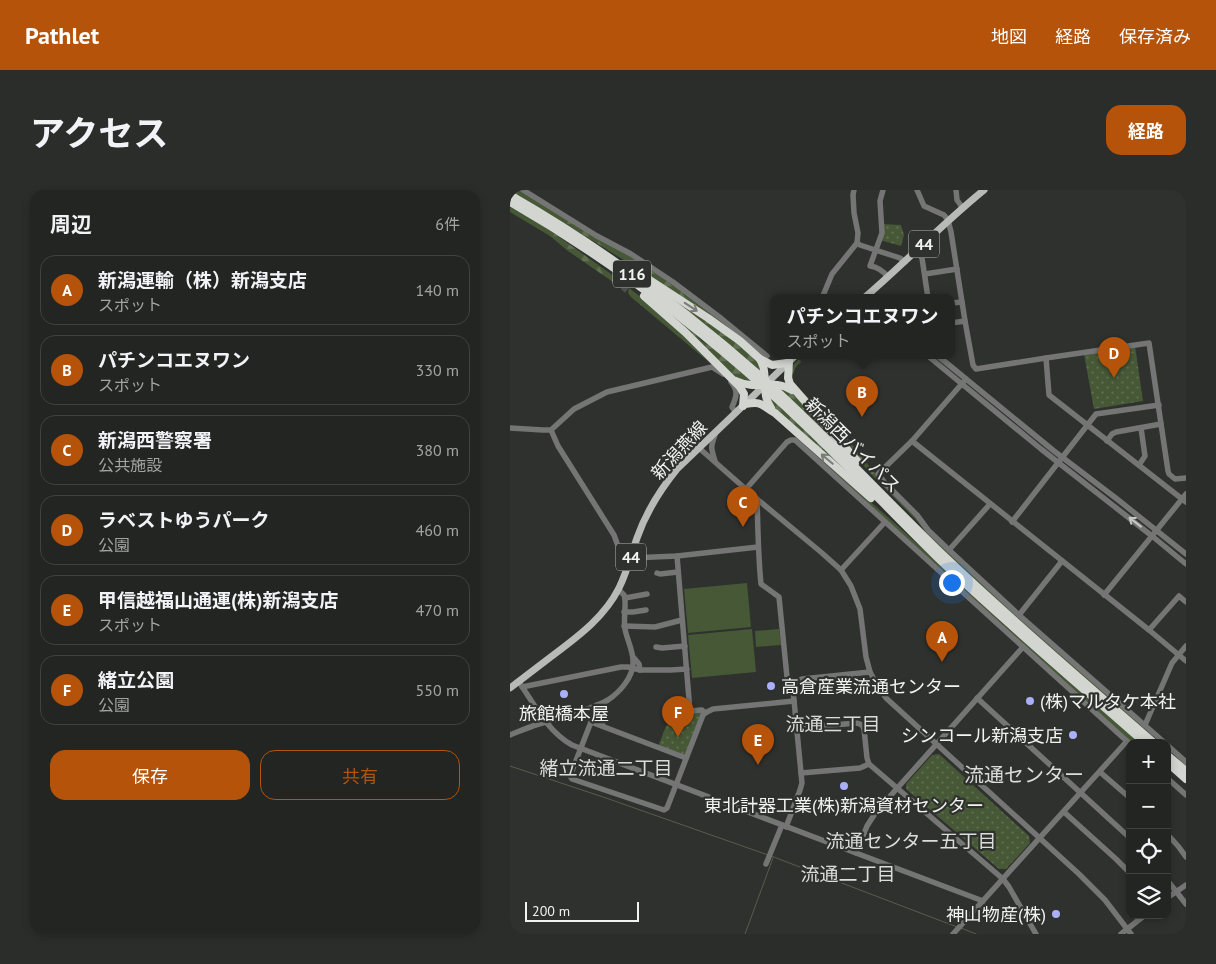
<!DOCTYPE html>
<html lang="ja">
<meta charset="utf-8">
<style>
body{margin:0;font-family:"PT Sans","Noto Sans JP",sans-serif;background:#2b2d2a;color:#f1f3f6}
.controls{position:absolute;right:15px;bottom:15px;display:grid;overflow:hidden;border-radius:10px;box-shadow:0 2px 8px #0003}
.controls button{width:45px;height:45px;display:grid;place-items:center;padding:0;border:0;border-bottom:1px solid #404240;background:#232522;color:#f1f3f6;font:25px sans-serif}
.scale{position:absolute;left:15px;bottom:12px;width:114px;box-sizing:border-box;padding-left:5px;border:2px solid #f2f3f1;border-top:0;font-size:14px;line-height:18px;white-space:nowrap;color:#f2f3f1;-webkit-text-stroke:4px #2f312e;paint-order:stroke}
.you{position:absolute;left:441px;top:392px;width:18px;height:18px;margin:-12px;border:4px solid #fff;border-radius:50%;background:#1a73e8;box-shadow:0 0 0 8px #1a73e833}
.badge{display:grid;place-items:center;width:32px;height:32px;border-radius:50%;background:#b45309;color:#fff;font-size:16px;font-weight:700}
.pin{position:absolute;translate:-50% -41px;filter:drop-shadow(0 1px 2px #0008)}
.pin::after{content:'';position:absolute;top:26px;width:18px;height:15px;background:inherit;clip-path:polygon(0 0,100% 0,50% 100%)}
.popup{position:absolute;left:260px;top:104px;width:185px;height:65px;box-sizing:border-box;display:grid;place-content:center;border-radius:10px;background:#232522;filter:drop-shadow(0 1px 4px #0005);font-size:16px;white-space:nowrap;color:#a3a5a5}
.popup b{font-size:19px;color:#f1f3f6}
.popup::after{content:'';position:absolute;left:50%;top:100%;margin-left:-10px;border:10px solid transparent;border-top-color:#232522}
.list{margin:0;padding:0;list-style:none}
h2{display:flex;justify-content:space-between;align-items:center;height:65px;margin:0;padding:0 20px;font-size:21px}
h2 small{font-size:16px;font-weight:400;color:#a3a5a5}
.list li{display:grid;grid-template-columns:32px 1fr auto;gap:15px;align-items:center;box-sizing:border-box;height:70px;margin:0 10px 10px;padding:0 10px;border:1px solid #404240;border-radius:15px}
.list b{display:block;font-size:19px;white-space:nowrap}
.list p{margin:0;font-size:16px;white-space:nowrap;color:#a3a5a5}
.list em{font-size:16px;font-style:normal;color:#a3a5a5}
.actions{display:flex;gap:10px;padding:15px 20px}
.actions a{flex:1;padding:11px 0;border:1px solid #b45309;border-radius:15px;text-align:center;font-size:18px;color:#b45309}
.actions .main{background:#b45309;color:#fff}
.icon{flex:none;width:28px;height:28px;fill:none;stroke:currentColor;stroke-width:2;stroke-linecap:round;stroke-linejoin:round}
.map{position:relative;flex:none;width:676px;height:744px;overflow:hidden;border-radius:15px}
header{display:flex;align-items:center;gap:30px;box-sizing:border-box;height:70px;padding:0 25px;background:#b45309;color:#fff}
header strong{font-size:24px}
nav{display:flex;gap:28px;margin-inline-start:auto;font-size:18px}
.intro{display:flex;align-items:center;justify-content:space-between;box-sizing:border-box;height:120px;padding:0 30px}
h1{margin:0;font-size:35px}
.button{padding:12px 22px;border-radius:15px;background:#b45309;color:#fff;font-size:18px;font-weight:700}
main{display:flex;gap:30px;padding:0 30px}
aside{flex:1;background:#232522;border-radius:15px;box-shadow:0 2px 8px #0003}
.map>svg:first-child{display:block}
.grass{fill:#465836}
.forest{fill:url(#forest-firs)}
.park{fill:url(#park-dots)}
.lines{fill:none;stroke-linecap:round;stroke-linejoin:round}
.stream{stroke:#555f4b;stroke-width:1}
.minor-tunnel{stroke:#4c4e4b;stroke-width:5.5;stroke-dasharray:5.5 3;stroke-linecap:butt}
.minor{stroke:#747574;stroke-width:5.5}
.major{stroke:#b8bab7;stroke-width:7}
.highway{stroke:#d3d5d1;stroke-width:8}
.oneway{stroke:#797b77}
.oneway2{stroke:#c6c7c5}
.poi-dot{fill:#aaaffb;stroke:#2f312e;stroke-width:2}
.labels{text-anchor:middle;dominant-baseline:central;stroke-width:4.5;stroke-linejoin:round;paint-order:stroke}
.shield{fill:#2f312e;stroke:#b8b9b6;stroke-width:1}
.shield-label{font-size:16px;font-weight:bold;fill:#f2f3f1}
.street-label{font-size:18px;fill:#f2f3f1;stroke:#2f312e}
.poi-label{font-size:18px;fill:#f2f3f1;stroke:#2f312e;text-anchor:start}
.neighbourhood-label{font-size:19px;fill:#dbddd9;stroke:#2f312e}
.quarter-label{font-size:20px;fill:#dbddd9;stroke:#2f312e}
</style>
<header>
<strong>Pathlet</strong>
<nav><a>地図</a><a>経路</a><a>保存済み</a></nav>
</header>
<div class="intro"><h1>アクセス</h1><a class="button">経路</a></div>
<main>
<aside>
<h2>周辺<small>6件</small></h2>
<ul class="list">
<li><span class="badge">A</span><div><b>新潟運輸（株）新潟支店</b><p>スポット</p></div><em>140 m</em></li>
<li><span class="badge">B</span><div><b>パチンコエヌワン</b><p>スポット</p></div><em>330 m</em></li>
<li><span class="badge">C</span><div><b>新潟西警察署</b><p>公共施設</p></div><em>380 m</em></li>
<li><span class="badge">D</span><div><b>ラベストゆうパーク</b><p>公園</p></div><em>460 m</em></li>
<li><span class="badge">E</span><div><b>甲信越福山通運(株)新潟支店</b><p>スポット</p></div><em>470 m</em></li>
<li><span class="badge">F</span><div><b>緒立公園</b><p>公園</p></div><em>550 m</em></li>
</ul>
<div class="actions"><a class="main">保存</a><a>共有</a></div>
</aside>
<div class="map">
<svg width="676" height="744" viewBox="0 0 676 744">
<defs>
<pattern id="forest-firs" width="22" height="20" patternUnits="userSpaceOnUse" patternTransform="scale(1.25)"><rect width="22" height="20" fill="#465836"/><path d="M5 1l3.5 6h-7zM16 11l3.5 6h-7z" fill="#617054"/></pattern>
<pattern id="park-dots" width="8" height="8" patternUnits="userSpaceOnUse" patternTransform="scale(1.25)"><rect width="8" height="8" fill="#465836"/><path d="M2 2h.1M6 6h.1" fill="none" stroke="#617054" stroke-width="1.8" stroke-linecap="round"/></pattern>
</defs>
<rect width="100%" height="100%" fill="#2f312e"/>
<g class="grass">
<path d="M237,393L241,437L178,443L174,399Z"/>
<path d="M242,439L246,482L182,488L178,445Z"/>
<path d="M269,439L271,455L246,457L245,441Z"/>
</g>
<g class="forest">
<path d="M0,0H10L126,70L128,73L127,78Z"/>
<path d="M0,16L38,39L115,94L109,96L58,61L40,46L0,22Z"/>
<path d="M137,78L181,107L245,159L131,81Z"/>
<path d="M140,93L214,141L248,170L253,184L195,134Z"/>
<path d="M119,98L150,122L224,193L121,107L118,103Z"/>
<path d="M144,111L179,138L192,151L206,160L245,194L231,192L222,185Z"/>
<path d="M288,170H290L291,172C284,178 281,184 284,193L337,248L370,290L408,329L650,553L636,542L481,406L422,350L407,331L362,285L282,193L279,183L283,175Z"/>
<path d="M265,195L278,198L290,208L338,265L311,237Z"/>
<path d="M258,205L296,240L345,289L261,215Z"/>
<path d="M251,215L389,337L491,432L630,553H621Z"/>
</g>
<g class="park">
<path d="M372,34L391,35L394,45L391,56L370,50Z"/>
<path d="M625,156L633,211L584,219L574,164Z"/>
<path d="M180,521L195,523L176,568L148,557L156,536Z"/>
<path d="M429,564L519,646L520,653L496,679H489L396,599V594L422,565Z"/>
</g>
<g class="lines">
<g class="stream">
<path d="M0,576L96,608L258,665"/>
<path d="M261,666L447,737"/>
<path d="M451,738L466,744"/>
<path d="M235,744L263,668"/>
</g>
<path class="minor-tunnel" d="M113,101L130,78"/>
<g class="minor">
<path d="M13,0L87,46L121,64L163,92L212,129L257,166"/>
<path d="M373,0L370,11L372,43L360,76C367,77 374,82 378,87"/>
<path d="M407,0L414,16L434,25L438,30L441,42L455,131L463,175L466,179L536,168L539,205L676,312"/>
<path d="M446,0L447,10L452,17"/>
<path d="M347,53L350,55L390,68L395,72"/>
<path d="M406,61L412,68L418,108"/>
<path d="M415,84L447,79"/>
<path d="M312,108L322,84L347,53L348,43L344,23L343,5L344,0"/>
<path d="M441,113L452,112"/>
<path d="M441,133L455,131"/>
<path d="M418,166L531,259L642,346L676,374"/>
<path d="M428,166L544,261L607,309L676,364"/>
<path d="M536,168L639,153L658,281L659,284L665,289L676,288"/>
<path d="M456,189L402,251L368,284L375,293L407,325L418,340L439,360L509,425L655,553"/>
<path d="M221,192C229,201 226,208 222,217L226,223"/>
<path d="M0,238L33,240H41L64,219L97,202L202,177L213,184"/>
<path d="M41,240L48,256L104,345L112,367L114,369L120,371"/>
<path d="M402,251L639,440L676,471"/>
<path d="M597,251L602,244L606,242L651,234"/>
<path d="M189,258L247,309L312,363L331,380L341,396L350,419L356,467L360,482L367,495L376,508L569,684L595,710L621,744"/>
<path d="M205,271C200,255 201,257 206,242"/>
<path d="M629,275L635,266L631,238"/>
<path d="M236,299L277,252L281,250H285L620,554"/>
<path d="M247,309C248,337 248,365 251,394L269,407L277,487L285,492"/>
<path d="M502,332L586,224L649,215"/>
<path d="M439,360L480,314"/>
<path d="M167,366L180,521L192,520L195,523"/>
<path d="M121,368L167,366L248,357"/>
<path d="M331,380L375,332"/>
<path d="M147,383L150,384L168,382"/>
<path d="M594,405L676,304"/>
<path d="M115,408L137,404"/>
<path d="M114,422H123L136,420"/>
<path d="M509,425L552,371"/>
<path d="M114,436L145,437L172,430"/>
<path d="M639,440L669,406L676,412"/>
<path d="M146,457L152,458L175,456"/>
<path d="M124,468L129,474L130,480H161L177,479"/>
<path d="M9,492C24,514 38,542 62,555L346,663L473,711"/>
<path d="M285,492L292,489L360,482"/>
<path d="M12,497L111,477H118L130,480"/>
<path d="M467,508L620,648"/>
<path d="M87,515L93,536"/>
<path d="M635,535L662,473L676,456"/>
<path d="M287,538L347,533L352,535L354,539L357,568L359,574L493,689L499,697L526,744"/>
<path d="M0,545C10,541 19,537 29,534C51,527 79,521 98,510C110,502 123,487 123,473C124,462 117,450 115,439C113,431 117,411 114,405C112,403 110,401 108,399"/>
<path d="M657,555L676,572"/>
<path d="M176,568L81,532L60,586L62,589L154,620L157,618L193,525L195,523L203,519L284,511"/>
<path d="M590,582L620,608"/>
<path d="M291,583L350,578L359,574"/>
<path d="M657,588L676,605"/>
<path d="M554,622L606,669L620,683"/>
<path d="M276,637L290,600L292,593L283,500L285,492"/>
<path d="M657,644L668,656L676,667"/>
<path d="M346,663L357,636L366,622L513,457"/>
<path d="M256,674L272,635"/>
<path d="M657,690L676,714"/>
<path d="M657,708L676,695"/>
<path d="M443,744L617,551"/>
<path d="M611,744L635,725"/>
</g>
<g class="major">
<path d="M354,108C395,73 432,34 474,0"/>
<path d="M0,498C15,487 30,475 46,463C70,445 95,426 109,398C117,382 121,365 127,348C136,322 150,300 167,279L285,166"/>
</g>
<g class="highway">
<path d="M0,5C92,58 179,122 258,193C319,248 375,309 434,366C502,431 573,491 644,553"/>
<path d="M0,12C108,74 207,151 297,237C343,281 386,327 431,371C497,434 567,493 635,553"/>
<path d="M129,83L198,128L230,151L250,169L262,175L277,173"/>
<path d="M134,106L175,142L230,197L234,204L233,216"/>
<path d="M250,169C252,173 254,177 254,181C256,194 253,207 261,218"/>
<path d="M279,171L278,188L280,194L347,271"/>
<path d="M226,191C247,201 262,188 282,200"/>
<path d="M235,214C254,211 250,215 265,223L361,308"/>
<path d="M657,565L676,581"/>
<path d="M657,572L676,589"/>
</g>
</g>
<defs><path id="oneway-shaft" d="M-6 0H5M1.5-3L5.5 0L1.5 3" fill="none" stroke-width="1.6" stroke-linecap="round" stroke-linejoin="round" transform="scale(1.25)"/></defs>
<g class="oneway">
<use href="#oneway-shaft" transform="translate(181 117) rotate(33)"/>
<use href="#oneway-shaft" transform="translate(317 269) rotate(-140)"/>
</g>
<use class="oneway2" href="#oneway-shaft" transform="translate(625 332) rotate(-142)"/>
<g class="poi-dot">
<circle cx="261" cy="496" r="5"/>
<circle cx="54" cy="504" r="5"/>
<circle cx="520" cy="511" r="5"/>
<circle cx="563" cy="545" r="5"/>
<circle cx="334" cy="596" r="5"/>
<circle cx="546" cy="724" r="5"/>
</g>
<g class="labels">
<g class="shield">
<rect x="399" y="40.5" width="30" height="27" rx="4"/>
<rect x="103" y="70.5" width="38" height="27" rx="4"/>
<rect x="106" y="353.5" width="30" height="27" rx="4"/>
</g>
<g class="shield-label">
<text x="414" y="54">44</text>
<text x="122" y="84">116</text>
<text x="121" y="367">44</text>
</g>
<g class="street-label">
<text transform="translate(343 255) rotate(45)">新潟西バイパス</text>
<text transform="translate(169 260) rotate(-47)">新潟燕線</text>
</g>
<g class="poi-label">
<text x="271" y="496">高倉産業流通センター</text>
<text x="530" y="511">(株)マルタケ本社</text>
<text x="54" y="523" text-anchor="middle">旅館橋本屋</text>
<text x="553" y="545" text-anchor="end">シンコール新潟支店</text>
<text x="334" y="615" text-anchor="middle">東北計器工業(株)新潟資材センター</text>
<text x="536" y="724" text-anchor="end">神山物産(株)</text>
</g>
<g class="neighbourhood-label">
<text x="323" y="534">流通三丁目</text>
<text x="96" y="578">緒立流通二丁目</text>
<text x="401" y="651">流通センター五丁目</text>
<text x="338" y="684">流通二丁目</text>
</g>
<g class="quarter-label">
<text x="514" y="585">流通センター</text>
</g>
</g>
</svg>
<div class="controls">
<button>+</button>
<button>−</button>
<button><svg class="icon" aria-label="locate" viewBox="0 0 24 24"><circle cx="12" cy="12" r="6"/><path d="M12 2v4M12 18v4M2 12h4M18 12h4"/></svg></button>
<button><svg class="icon" aria-label="layers" viewBox="0 0 24 24"><path d="M12 4l9 5-9 5-9-5zM3 14l9 5 9-5"/></svg></button>
</div>
<div class="scale">200 m</div>
<div class="you"></div>
<div class="pin badge" style="left:432px;top:472px">A</div>
<div class="pin badge" style="left:352px;top:227px">B</div>
<div class="popup"><b>パチンコエヌワン</b>スポット</div>
<div class="pin badge" style="left:233px;top:337px">C</div>
<div class="pin badge" style="left:604px;top:188px">D</div>
<div class="pin badge" style="left:248px;top:575px">E</div>
<div class="pin badge" style="left:168px;top:547px">F</div>
</div>
</main>
